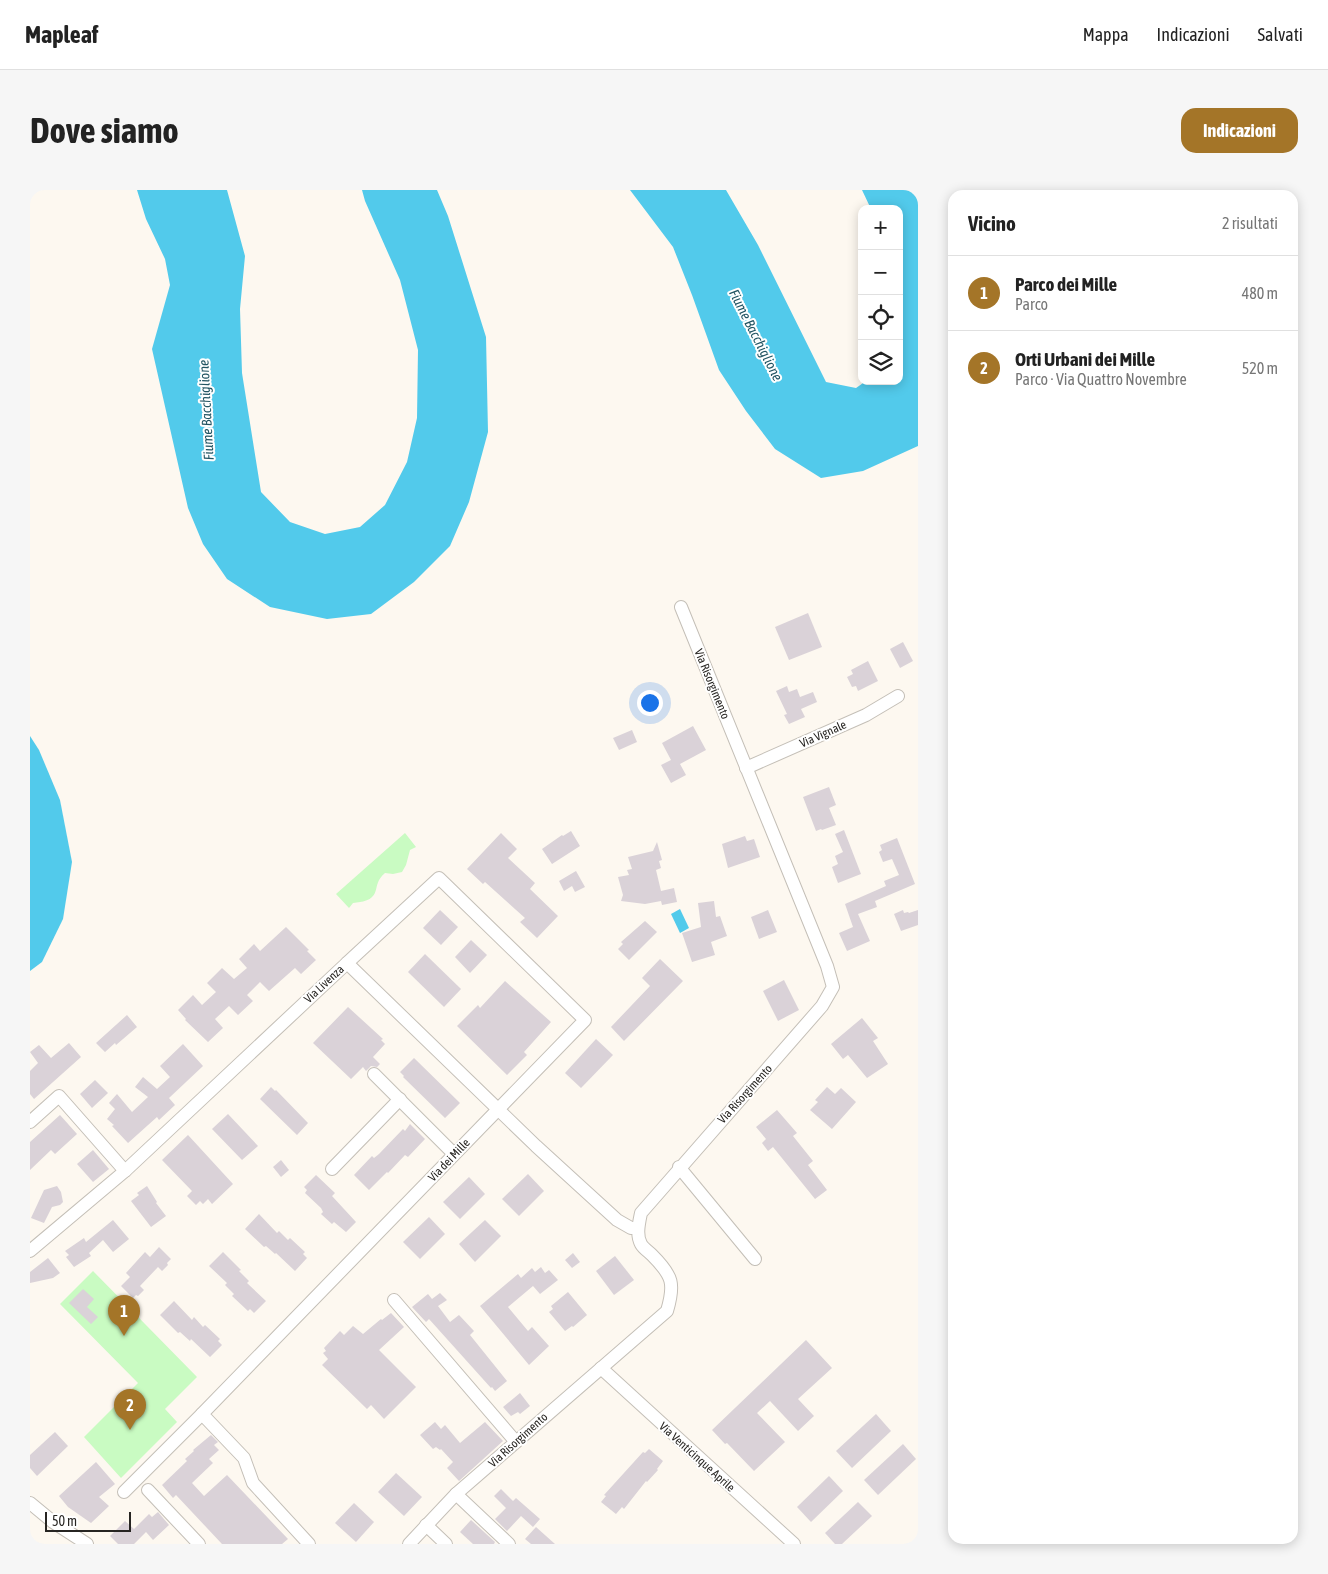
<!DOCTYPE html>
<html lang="it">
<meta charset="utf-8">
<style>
body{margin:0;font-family:"Asap Condensed",sans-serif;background:#f6f6f6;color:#222}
.controls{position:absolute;right:15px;top:15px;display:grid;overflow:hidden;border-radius:10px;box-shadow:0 2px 12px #0003}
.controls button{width:45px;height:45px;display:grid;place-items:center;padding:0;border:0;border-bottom:1px solid #e0e0e0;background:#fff;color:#222;font:25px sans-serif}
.scale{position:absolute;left:15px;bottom:12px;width:86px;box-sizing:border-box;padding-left:5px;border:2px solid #272522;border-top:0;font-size:14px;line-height:18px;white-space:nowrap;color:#272522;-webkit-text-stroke:4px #fff;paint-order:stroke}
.you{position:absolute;left:619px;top:512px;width:18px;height:18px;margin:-12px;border:4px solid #fff;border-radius:50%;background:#1a73e8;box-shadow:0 0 0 8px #1a73e833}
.badge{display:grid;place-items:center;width:32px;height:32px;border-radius:50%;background:#a47528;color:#fff;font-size:16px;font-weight:700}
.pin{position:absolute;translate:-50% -41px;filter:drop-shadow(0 1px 2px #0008)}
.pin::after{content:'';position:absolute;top:26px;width:18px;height:15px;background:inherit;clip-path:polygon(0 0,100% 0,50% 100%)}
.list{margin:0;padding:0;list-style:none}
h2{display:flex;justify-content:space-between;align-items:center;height:65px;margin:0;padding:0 20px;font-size:21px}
h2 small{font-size:16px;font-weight:400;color:#767676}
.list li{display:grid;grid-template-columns:32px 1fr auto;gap:15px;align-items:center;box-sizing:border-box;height:75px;padding:0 20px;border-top:1px solid #e0e0e0}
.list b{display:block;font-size:19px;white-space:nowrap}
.list p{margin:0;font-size:16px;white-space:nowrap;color:#767676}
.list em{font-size:16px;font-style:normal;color:#767676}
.icon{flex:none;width:28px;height:28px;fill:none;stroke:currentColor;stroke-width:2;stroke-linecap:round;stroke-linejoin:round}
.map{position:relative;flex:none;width:888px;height:1354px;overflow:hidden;border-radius:15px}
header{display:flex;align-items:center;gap:30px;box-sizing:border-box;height:70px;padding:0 25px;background:#fff;border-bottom:1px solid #e0e0e0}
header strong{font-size:24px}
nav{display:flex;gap:28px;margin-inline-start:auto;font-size:18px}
.intro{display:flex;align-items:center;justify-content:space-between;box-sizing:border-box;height:120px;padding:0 30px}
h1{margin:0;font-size:35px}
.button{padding:12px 22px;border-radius:15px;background:#a47528;color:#fff;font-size:18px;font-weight:700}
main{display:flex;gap:30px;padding:0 30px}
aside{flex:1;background:#fff;border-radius:15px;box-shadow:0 2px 12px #0003}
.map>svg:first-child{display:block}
.green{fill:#c9fbc2}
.water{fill:#52caeb}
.building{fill:#dad2d8}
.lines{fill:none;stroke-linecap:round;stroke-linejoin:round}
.street-casing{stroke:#c4bfb7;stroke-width:14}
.street{stroke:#fff;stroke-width:12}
.labels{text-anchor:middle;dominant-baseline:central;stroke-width:4;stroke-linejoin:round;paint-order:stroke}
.street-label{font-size:12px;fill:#272522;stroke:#fff}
.water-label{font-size:14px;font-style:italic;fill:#235563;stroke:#fff}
</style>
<header>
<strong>Mapleaf</strong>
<nav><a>Mappa</a><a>Indicazioni</a><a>Salvati</a></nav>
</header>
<div class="intro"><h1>Dove siamo</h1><a class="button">Indicazioni</a></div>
<main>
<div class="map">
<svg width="888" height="1354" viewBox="0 0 888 1354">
<rect width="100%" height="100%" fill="#fdf8f0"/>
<g class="green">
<path d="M375,643L386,657L380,660L376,675L372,682L363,684L355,683C339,696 356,710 323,713L319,718L306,704Z"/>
<path d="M63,1081L167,1187L135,1219L147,1232L91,1288L54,1247L108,1193L30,1114Z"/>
</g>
<g class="water">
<path d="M107,0H197L215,66L210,119L212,183L231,302L260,332L295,344L330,337L355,315L377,272L387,228L388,160L370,90L335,11L332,0H407L418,26L456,147L458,242L439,312L420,356L384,392L341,424L297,429L240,417L197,389L173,354L158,318L122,159L140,95L135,69L116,29Z"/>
<path d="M600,0H696L728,55L796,192L826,198L836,191H869L871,90L869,85V19H841L832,0H888V256L833,281L791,288L745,259L716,221L689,180L662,105L643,57Z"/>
<path d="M0,546L9,560L30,610L42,672L33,729L12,772L0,781Z"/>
<path d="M650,719L659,738L650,743L641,724Z"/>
</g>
<g class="building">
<path d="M778,423L792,457L759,470L745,437Z"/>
<path d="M873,452L883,471L870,478L860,459Z"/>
<path d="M838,471L848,491L828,501L826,496L822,497L817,487L823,484L821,480Z"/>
<path d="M757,496L759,502L767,499L770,507L783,502L787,512L771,519L775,527L759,534L754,525L757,524L746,501Z"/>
<path d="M663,536L676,560L650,574L656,585L641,593L631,575L641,570L632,553Z"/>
<path d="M602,540L607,552L589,560L583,548Z"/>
<path d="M799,597L806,615L799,618L806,635L792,640L791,639L786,641L773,607Z"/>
<path d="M814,640L831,684L808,693L802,677L808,674L805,666L813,662L805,644Z"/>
<path d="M541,641L550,656L522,674L512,659L532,645L533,646Z"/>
<path d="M471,643L487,659L478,668L505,693L500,699L528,726L507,748L490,732L495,728L455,692L453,694L437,679Z"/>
<path d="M715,646L717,651L724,649L730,667L698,678L692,654Z"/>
<path d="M867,648L885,694L845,711L847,717L828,724L840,751L817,761L809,743L823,737L815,714L856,696L854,691L869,685L862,669L853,672L849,662L852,660L850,655Z"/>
<path d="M627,652L632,670L629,671L631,678L626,680L631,701L644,698L647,712L632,715L631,711L615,714L591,711L593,705L588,687L599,685L597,680L602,679L598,667L623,661Z"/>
<path d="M546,681L555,697L545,702L542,696L534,701L529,691Z"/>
<path d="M684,711L686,727L690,726L697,746L681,752L685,765L662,772L652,743L671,737L668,713Z"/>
<path d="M410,720L428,737L411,755L393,738Z"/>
<path d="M738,720L747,742L729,749L721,727Z"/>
<path d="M873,720L874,723L878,722L879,723L888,720V735L871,741L864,724Z"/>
<path d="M615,731L627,742L599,770L588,759L593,754L591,752Z"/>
<path d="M256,737L279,760L277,761L286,770L271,784L265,778L239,801L230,792L217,805L223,811L208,825L199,816L185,829L193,838L178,852L155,830L156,829L148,820L163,805L172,815L186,802L177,793L192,778L204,789L217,778L209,769L224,754L230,761Z"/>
<path d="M441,750L457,765L440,783L425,767Z"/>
<path d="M395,764L431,799L414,817L378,782Z"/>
<path d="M630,769L653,791L594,851L581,837L620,796L612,788Z"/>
<path d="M754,790L769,820L748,831L733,801Z"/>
<path d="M475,791L521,832L494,862L497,865L477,885L427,836L448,815L450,818Z"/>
<path d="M318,817L353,849L351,850L355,854L343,867L350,874L347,877L341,876L336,881L333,877L321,889L283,853Z"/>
<path d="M97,825L107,837L86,855L85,853L75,862L66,853Z"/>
<path d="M832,828L848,848L843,851L858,874L837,888L818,865L813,869L801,854Z"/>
<path d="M566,849L583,865L551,898L535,883Z"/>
<path d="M39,853L51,867L4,909L0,904V881L8,873L0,862L9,855L21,868Z"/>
<path d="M153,854L173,876L139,908L145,915L129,930L127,927L98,953L82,936L84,935L77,929L85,919L79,913L87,904L102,922L118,907L105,897L113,887L127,899L140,887L130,876Z"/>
<path d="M384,868L430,913L415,928L373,887L374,886L370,882Z"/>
<path d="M65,890L78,903L62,918L50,904Z"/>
<path d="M241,897L245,901L246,900L278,933L267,945L230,909Z"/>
<path d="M797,897L805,904L811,898L826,912L802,939L780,920L788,912L785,910Z"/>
<path d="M747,920L767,943L763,946L783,971L778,975L797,1000L785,1009L743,957L738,961L732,953L736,949L726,937Z"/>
<path d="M198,924L228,956L212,970L182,939Z"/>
<path d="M30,925L47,944L25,964L21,960L0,980V952Z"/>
<path d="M380,934L395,949L378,967L375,965L358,983L357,982L339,1000L324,985L342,966L344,968L349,964L373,939L375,941Z"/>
<path d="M158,945L203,994L182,1014L178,1009L173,1014L170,1011L166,1015L157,1006L162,1001L132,970Z"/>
<path d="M63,960L79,979L63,992L47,974Z"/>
<path d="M251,970L259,980L251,987L243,977Z"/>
<path d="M498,984L514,1001L489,1026L472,1009Z"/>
<path d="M286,985L305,1003L302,1006L326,1032L316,1042L304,1032L302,1034L291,1024L293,1022L291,1018L275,1003L277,1000L274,997Z"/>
<path d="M439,987L455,1004L430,1029L413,1012Z"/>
<path d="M27,996L31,1002L33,1012L30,1015L22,1017L14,1033L1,1028L14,1000Z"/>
<path d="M117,996L127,1012L126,1013L136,1026L121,1037L101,1011L109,1005L107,1003Z"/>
<path d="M229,1024L247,1043L249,1041L258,1050L260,1048L275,1062L273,1064L277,1068L265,1081L246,1063L245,1064L236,1056L234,1057L215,1039Z"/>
<path d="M399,1027L415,1044L390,1069L373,1052Z"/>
<path d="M83,1030L99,1049L83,1062L73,1050L59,1063L61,1066L44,1077L36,1067L39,1065L35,1061L54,1048L56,1052Z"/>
<path d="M455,1030L471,1046L445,1072L429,1054Z"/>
<path d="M129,1057L141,1069L137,1073L138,1075L132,1081L128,1077L110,1096L114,1100L108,1106L106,1105L103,1108L91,1096L100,1087L96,1083L115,1062L120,1067Z"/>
<path d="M193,1062L211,1080L209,1081L219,1091L217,1093L236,1111L224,1123L220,1119L218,1121L202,1106L204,1104L195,1095L197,1093L179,1076Z"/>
<path d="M543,1063L550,1072L542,1078L535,1070Z"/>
<path d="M585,1066L604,1090L584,1105L566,1081Z"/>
<path d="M18,1068L30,1083L23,1088L0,1093V1082Z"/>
<path d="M511,1077L515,1083L519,1080L528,1090L510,1104L503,1096L478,1117L498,1141L502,1137L519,1156L499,1175L450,1116L488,1084L491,1088L502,1078L505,1082Z"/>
<path d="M53,1099L64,1109L57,1117L68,1127L61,1134L39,1113Z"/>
<path d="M538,1102L557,1125L543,1137L542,1136L535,1141L519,1122L523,1119L521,1116Z"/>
<path d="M410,1103L417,1110L408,1116L420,1132L429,1125L444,1141L440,1145L477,1191L465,1201L462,1197L461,1198L399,1129L396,1132L382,1117L398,1104L402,1109Z"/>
<path d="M144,1111L162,1130L164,1127L173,1137L175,1135L190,1149L188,1151L192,1155L180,1167L161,1149L160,1151L150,1142L148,1143L130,1125Z"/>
<path d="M361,1123L374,1137L349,1160L386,1197L354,1229L341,1215L337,1219L292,1175L298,1169L293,1163L296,1161L294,1158L310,1141L314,1145L323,1136L333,1144L351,1129L352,1130Z"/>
<path d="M776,1150L802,1178L768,1209L784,1226L768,1241L740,1211L727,1223L755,1252L724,1281L697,1253L695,1254L682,1240Z"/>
<path d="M490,1203L500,1216L490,1224L488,1222L481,1226L473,1217Z"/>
<path d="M846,1224L861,1241L822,1278L806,1261Z"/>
<path d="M405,1232L411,1239L415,1235L430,1253L455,1232L473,1251L429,1291L417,1278L423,1272L411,1259L410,1260L406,1257L403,1259L390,1245Z"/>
<path d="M25,1242L38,1256L7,1286L0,1278V1265Z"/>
<path d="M181,1245L188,1252L184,1255L189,1260L179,1269L183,1273L162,1293L174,1306L197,1285L258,1349L252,1354H192L146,1305L143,1308L132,1295L157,1271L155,1269L164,1261L163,1260Z"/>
<path d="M873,1254L886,1269L848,1305L834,1290Z"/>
<path d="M619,1259L633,1271L627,1279L628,1280L617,1292L616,1291L594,1319L592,1317L586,1324L571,1312L576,1306L574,1305L613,1262L615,1263Z"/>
<path d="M66,1272L85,1294L69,1307L79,1316L61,1333L38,1317L29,1306Z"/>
<path d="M366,1283L392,1307L374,1326L348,1302Z"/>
<path d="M799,1286L813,1301L781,1332L767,1317Z"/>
<path d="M471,1299L483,1311L486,1308L510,1329L503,1337L491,1326L477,1341L465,1329L476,1318L464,1306Z"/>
<path d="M828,1312L842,1326L812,1354H805L795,1343Z"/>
<path d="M324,1313L344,1332L326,1352L305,1333Z"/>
<path d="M128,1322L139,1335L123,1350L116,1342L104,1354H88L80,1346L95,1331L104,1339L119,1324L122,1327Z"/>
<path d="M441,1330L465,1352L464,1354H443L430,1342Z"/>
<path d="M506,1337L525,1354H501L495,1349Z"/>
</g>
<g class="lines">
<g class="street-casing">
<g id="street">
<path d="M716,578L836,525L868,506"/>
<path d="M344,884L424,964"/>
<path d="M0,932L29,906L95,981"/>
<path d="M649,977L725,1069"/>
<path d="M302,979L370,909"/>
<path d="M0,1061L95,981L317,773L506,956L587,1030L601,1038H608"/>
<path d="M364,1110L486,1252"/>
<path d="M571,1178L764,1354"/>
<path d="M118,1300L169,1354"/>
<path d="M94,1302L172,1224"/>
<path d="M426,1304L479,1354"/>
<path d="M0,1313L23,1332L57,1354"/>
<path d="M396,1335L416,1354"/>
<path d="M279,1354L223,1293L214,1268L172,1224L555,830L409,688L317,773"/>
<path d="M379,1354L426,1304L637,1121C645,1094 643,1086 622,1065C619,1062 613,1058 611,1054C606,1045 609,1033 611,1023L792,816L803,797L797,776L651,417"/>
</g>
</g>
<use href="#street" class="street"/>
</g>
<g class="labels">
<g class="street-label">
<text transform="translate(682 494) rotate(68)">Via Risorgimento</text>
<text transform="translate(793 544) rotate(-24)">Via Vignale</text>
<text transform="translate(294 794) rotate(-43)">Via Livenza</text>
<text transform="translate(715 904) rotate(-48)">Via Risorgimento</text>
<text transform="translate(419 970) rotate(-46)">Via dei Mille</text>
<text transform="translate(488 1250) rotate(-42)">Via Risorgimento</text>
<text transform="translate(667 1267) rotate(42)">Via Venticinque Aprile</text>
</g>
<g class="water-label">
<text transform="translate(726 145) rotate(63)">Fiume Bacchiglione</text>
<text transform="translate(176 220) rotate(-93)">Fiume Bacchiglione</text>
</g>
</g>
</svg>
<div class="controls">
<button>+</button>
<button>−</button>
<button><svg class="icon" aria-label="locate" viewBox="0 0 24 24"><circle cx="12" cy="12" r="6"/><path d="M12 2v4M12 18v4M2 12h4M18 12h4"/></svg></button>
<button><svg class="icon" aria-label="layers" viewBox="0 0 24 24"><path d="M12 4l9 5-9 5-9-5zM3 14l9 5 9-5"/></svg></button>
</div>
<div class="scale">50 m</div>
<div class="you"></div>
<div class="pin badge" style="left:94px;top:1146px">1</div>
<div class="pin badge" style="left:100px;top:1240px">2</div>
</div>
<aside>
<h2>Vicino<small>2 risultati</small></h2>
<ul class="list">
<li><span class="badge">1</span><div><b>Parco dei Mille</b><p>Parco</p></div><em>480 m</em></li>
<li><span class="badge">2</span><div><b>Orti Urbani dei Mille</b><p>Parco · Via Quattro Novembre</p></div><em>520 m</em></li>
</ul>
</aside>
</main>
